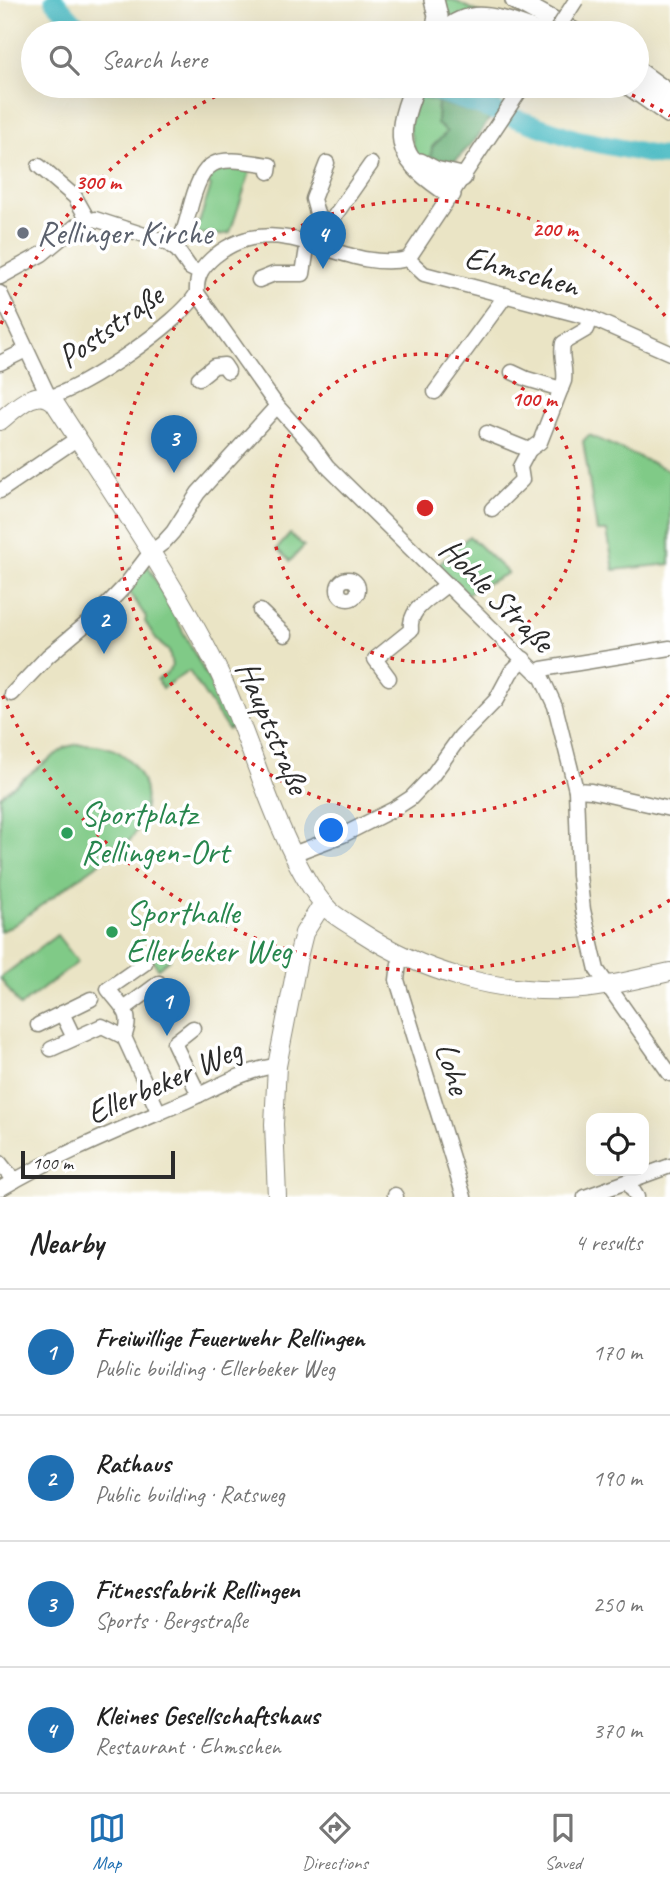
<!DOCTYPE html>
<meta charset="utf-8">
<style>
body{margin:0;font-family:Caveat,sans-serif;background:#f2f2f2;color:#222}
.controls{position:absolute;right:21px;bottom:21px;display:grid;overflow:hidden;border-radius:14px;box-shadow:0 7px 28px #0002}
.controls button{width:63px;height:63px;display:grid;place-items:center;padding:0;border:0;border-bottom:2px solid #e0e0e0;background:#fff;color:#222;font:35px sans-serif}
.scale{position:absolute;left:21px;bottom:18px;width:154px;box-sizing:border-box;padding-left:7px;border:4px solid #2b2b2b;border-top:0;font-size:19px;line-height:24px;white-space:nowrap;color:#2b2b2b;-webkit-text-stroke:5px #fff;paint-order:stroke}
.you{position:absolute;left:332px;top:831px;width:24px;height:24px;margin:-18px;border:5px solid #fff;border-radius:50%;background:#1a73e8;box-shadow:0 0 0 10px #1a73e833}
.badge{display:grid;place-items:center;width:46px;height:46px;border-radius:50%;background:#1f6fb2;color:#fff;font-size:23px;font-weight:700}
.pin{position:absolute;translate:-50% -58px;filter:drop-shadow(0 2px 4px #0008)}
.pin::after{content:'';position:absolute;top:37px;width:24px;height:21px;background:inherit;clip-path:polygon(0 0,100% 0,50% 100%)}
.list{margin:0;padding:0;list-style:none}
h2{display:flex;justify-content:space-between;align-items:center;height:91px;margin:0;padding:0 28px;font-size:30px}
h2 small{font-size:23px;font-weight:400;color:#767676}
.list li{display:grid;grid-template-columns:46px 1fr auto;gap:21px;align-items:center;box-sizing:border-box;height:126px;padding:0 28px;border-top:2px solid #e0e0e0}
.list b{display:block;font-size:26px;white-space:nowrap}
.list p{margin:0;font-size:23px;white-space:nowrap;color:#767676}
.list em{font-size:23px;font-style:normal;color:#767676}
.icon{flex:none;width:38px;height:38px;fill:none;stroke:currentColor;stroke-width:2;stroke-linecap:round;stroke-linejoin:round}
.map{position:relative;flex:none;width:670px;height:1197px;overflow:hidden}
.search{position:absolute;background:#fff;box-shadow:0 7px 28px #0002;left:21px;right:21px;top:21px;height:77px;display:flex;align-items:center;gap:18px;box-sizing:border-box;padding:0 24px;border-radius:38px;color:#767676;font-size:26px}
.sheet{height:595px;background:#fff}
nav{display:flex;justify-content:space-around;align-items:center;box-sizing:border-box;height:98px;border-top:2px solid #e0e0e0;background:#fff;font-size:19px;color:#767676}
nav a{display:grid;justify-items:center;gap:4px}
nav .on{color:#1f6fb2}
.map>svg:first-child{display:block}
.green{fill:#80ca87;stroke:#567a59;stroke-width:2}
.forest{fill:#68ae74;stroke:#4a6c50;stroke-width:2}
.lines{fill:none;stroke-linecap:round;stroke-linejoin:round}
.river{stroke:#4ebcc4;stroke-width:19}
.minor-casing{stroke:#8a8878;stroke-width:17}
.major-casing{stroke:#8a8878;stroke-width:20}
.highway-casing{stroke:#8a8878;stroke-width:22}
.minor{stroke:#fff;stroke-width:14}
.major{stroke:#fff;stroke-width:18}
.highway{stroke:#fff;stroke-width:19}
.minor-bridge-casing{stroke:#8a8878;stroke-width:17;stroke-linecap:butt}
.minor-bridge{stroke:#fff;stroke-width:14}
.ring{fill:none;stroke:#d62828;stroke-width:3.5;stroke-dasharray:3.5 7}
.worship-dot{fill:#6b7280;stroke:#fff;stroke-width:2.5}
.leisure-dot{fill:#2e9e5b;stroke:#fff;stroke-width:2.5}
.labels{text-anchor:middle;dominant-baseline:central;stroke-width:7;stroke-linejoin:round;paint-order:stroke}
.worship-label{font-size:33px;fill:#5b616d;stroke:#fff;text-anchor:start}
.street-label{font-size:33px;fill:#2b2b2b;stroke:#fff}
.leisure-label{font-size:33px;fill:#27864d;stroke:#fff;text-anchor:start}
.centre{fill:#d62828;stroke:#fff;stroke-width:3.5}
.ring-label{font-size:21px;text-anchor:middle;font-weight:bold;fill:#d62828;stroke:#fff;stroke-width:7;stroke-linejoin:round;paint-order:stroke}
</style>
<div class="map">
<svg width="670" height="1197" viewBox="0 0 670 1197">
<rect width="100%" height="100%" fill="#fff"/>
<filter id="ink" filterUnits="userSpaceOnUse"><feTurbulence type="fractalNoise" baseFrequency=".0143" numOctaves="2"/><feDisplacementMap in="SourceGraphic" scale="14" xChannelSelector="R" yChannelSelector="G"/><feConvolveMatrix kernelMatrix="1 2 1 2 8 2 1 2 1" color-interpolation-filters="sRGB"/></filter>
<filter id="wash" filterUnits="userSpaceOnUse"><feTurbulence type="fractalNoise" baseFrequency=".00686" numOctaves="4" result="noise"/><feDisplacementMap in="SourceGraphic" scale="28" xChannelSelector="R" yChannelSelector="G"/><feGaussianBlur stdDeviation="1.57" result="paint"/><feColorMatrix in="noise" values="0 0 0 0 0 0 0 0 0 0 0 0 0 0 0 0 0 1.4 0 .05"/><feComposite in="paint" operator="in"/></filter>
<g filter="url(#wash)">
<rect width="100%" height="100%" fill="#eae4c5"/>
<g class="green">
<path d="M440,0H453L478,12L448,22Z"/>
<path d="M475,21L515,33H451Z"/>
<path d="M418,97L438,102L437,124L447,131L430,164L415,154L409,126Z"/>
<path d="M252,166L230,233L219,235L189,233L191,223H199L211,186L204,180L215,167Z"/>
<path d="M589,435L670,471V564L614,570L607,531H597L583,441Z"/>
<path d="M290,534L304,546L290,561L277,549Z"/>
<path d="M469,536L508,573L466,594L438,565Z"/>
<path d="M145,560L233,726L228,730L189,671L162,688L157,680L166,674L172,666L169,651C154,640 155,636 145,622L146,617L125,586Z"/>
<path d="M79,744C104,744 125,749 138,772C151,793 146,819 132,838C123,848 108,856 98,864C69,885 40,906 11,927L0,931V796L66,747Z"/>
<path d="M57,935L78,962L20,1006L0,978Z"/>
<path d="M158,943L170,959L158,968L146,952Z"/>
</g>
<g class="forest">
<path d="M436,86H509L496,108Z"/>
<path d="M438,102L490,118L477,138L449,168L430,164L432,147L447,132L437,124Z"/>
</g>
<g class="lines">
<g class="river">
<path d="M54,0L84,33"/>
<path d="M357,86L398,89H429L576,139L658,156H670"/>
</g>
</g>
</g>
<g filter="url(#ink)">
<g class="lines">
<g class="minor-casing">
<g id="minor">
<path d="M327,163L313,199L318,217L329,224"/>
<path d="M39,166L75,197L88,220"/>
<path d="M320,245L329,224L371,164"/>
<path d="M172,246C184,236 185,226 189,212C204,153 215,157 270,165L269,172"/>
<path d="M408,259C341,275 280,203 215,256C202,267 196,275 197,293L277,406L311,444L327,466L542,678L555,706L576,790L579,875L583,910L597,970L670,1074"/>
<path d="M408,259L424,274L591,318L670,353"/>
<path d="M408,259L523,86"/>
<path d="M0,277L42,254L76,226L95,219L166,242L178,251L190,268L200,273"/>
<path d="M259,280L274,274H303L308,241"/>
<path d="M0,293L49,397C82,390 181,322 197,293"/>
<path d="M0,363L26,350"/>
<path d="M512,372L527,379L561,389"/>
<path d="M199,378L214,366L224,365L228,371"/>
<path d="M435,392L506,295"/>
<path d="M487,433L529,450"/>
<path d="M0,491L78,438"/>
<path d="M492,509L522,480L520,467L529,450L540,442L564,381C566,367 560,357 563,343L587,329L591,318"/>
<circle cx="348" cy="589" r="10"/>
<path d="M260,611L285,635"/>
<path d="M537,672L542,669L670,648"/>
<path d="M389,678L375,659L411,630C408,607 433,598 447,584"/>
<path d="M12,694L48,656L98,614L125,586L151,552L163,543L173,532L198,493L277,406"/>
<path d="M576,790L591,791L670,809"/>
<path d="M293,854L343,835L394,809L411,798L432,776L460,737L496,700L511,672L524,659"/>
<path d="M405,957L399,964L397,980L464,1197"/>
<path d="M145,963L108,989C122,1008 134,1013 124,1037L159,1113"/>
<path d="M124,1009L159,983"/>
<path d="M62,1013L74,1038"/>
<path d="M38,1025L91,999"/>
<path d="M193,1028L174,1043L199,1095"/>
<path d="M51,1049L102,1026L124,1037"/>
<path d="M0,1163L14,1181"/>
<path d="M628,1182L637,1197"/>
<path d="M0,1189C59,1154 124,1128 186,1101C213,1089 249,1068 277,1066"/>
<path d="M395,1195L396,1197"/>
<path d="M585,1197L670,1166"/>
</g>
</g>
<g class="major-casing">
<g id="major">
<path d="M0,421C14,410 37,385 54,402C110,489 170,575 217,668C246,728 263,794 293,854C302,873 315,896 330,911C339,919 351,925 361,932C421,971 494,993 566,990C601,989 636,979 670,972"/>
<path d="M277,1197L274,1124L277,1066L299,953L304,933L323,903"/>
</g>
</g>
<g class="highway-casing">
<g id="highway">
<path d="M434,0L438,16L435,33"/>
<path d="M515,0L575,33"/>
<path d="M444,33C472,4 507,22 539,33"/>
<path d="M637,71L670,95"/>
<path d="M415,86C391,144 400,160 451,194"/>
<path d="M630,86L670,114"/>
<path d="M420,163L435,171L462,177"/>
</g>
</g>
<use href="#minor" class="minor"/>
<use href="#major" class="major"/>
<use href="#highway" class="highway"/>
<g class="minor-bridge-casing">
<path id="minor-bridge" d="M555,33L576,0"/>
</g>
<use href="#minor-bridge" class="minor-bridge"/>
</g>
</g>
<g class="ring">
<circle cx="425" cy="508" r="154"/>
<path d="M669 695A308 308 0 1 1 669 321"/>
<path d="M670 900A462 462 0 0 1 1 692M1 324A462 462 0 0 1 237 86M613 86A462 462 0 0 1 670 116"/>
</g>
<circle class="worship-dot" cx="23" cy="233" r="7"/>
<g class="leisure-dot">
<circle cx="67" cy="833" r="7"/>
<circle cx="112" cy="932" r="7"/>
</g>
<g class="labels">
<g class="worship-label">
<text x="37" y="233">Rellinger Kirche</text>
</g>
<g class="street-label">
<text transform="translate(522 271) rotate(15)">Ehmschen</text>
<text transform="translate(110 326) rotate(-35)">Poststraße</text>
<text transform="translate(497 595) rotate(45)">Hohle Straße</text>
<text transform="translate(273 727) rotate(67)">Hauptstraße</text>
<text transform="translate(453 1068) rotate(73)">Lohe</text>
<text transform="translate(164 1081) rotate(-24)">Ellerbeker Weg</text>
</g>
<g class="leisure-label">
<text x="81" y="814">Sportplatz<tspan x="81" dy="38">Rellingen-Ort</tspan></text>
<text x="126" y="913">Sporthalle<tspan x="126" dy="38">Ellerbeker Weg</tspan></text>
</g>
</g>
<circle cx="425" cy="508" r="10" class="centre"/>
<g class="ring-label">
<text x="98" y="189">300 m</text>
<text x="555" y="236">200 m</text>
<text x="534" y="406">100 m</text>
</g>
</svg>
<div class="controls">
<button><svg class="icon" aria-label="locate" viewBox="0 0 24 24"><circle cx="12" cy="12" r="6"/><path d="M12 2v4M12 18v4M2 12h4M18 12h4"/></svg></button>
</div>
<div class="scale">100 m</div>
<div class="you"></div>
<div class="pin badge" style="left:167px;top:1036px">1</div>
<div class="pin badge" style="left:104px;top:654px">2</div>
<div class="pin badge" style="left:174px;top:473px">3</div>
<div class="pin badge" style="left:323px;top:269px">4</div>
<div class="search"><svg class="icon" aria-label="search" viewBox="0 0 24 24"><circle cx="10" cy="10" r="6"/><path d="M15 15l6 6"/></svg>Search here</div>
</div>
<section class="sheet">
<h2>Nearby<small>4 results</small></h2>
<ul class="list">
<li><span class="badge">1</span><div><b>Freiwillige Feuerwehr Rellingen</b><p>Public building · Ellerbeker Weg</p></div><em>170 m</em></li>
<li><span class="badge">2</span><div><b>Rathaus</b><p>Public building · Ratsweg</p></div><em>190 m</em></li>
<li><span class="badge">3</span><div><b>Fitnessfabrik Rellingen</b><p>Sports · Bergstraße</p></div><em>250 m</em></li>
<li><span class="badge">4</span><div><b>Kleines Gesellschaftshaus</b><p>Restaurant · Ehmschen</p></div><em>370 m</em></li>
</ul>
</section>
<nav>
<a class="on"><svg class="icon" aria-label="map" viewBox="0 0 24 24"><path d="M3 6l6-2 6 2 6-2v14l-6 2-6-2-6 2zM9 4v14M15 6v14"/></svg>Map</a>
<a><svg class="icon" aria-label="directions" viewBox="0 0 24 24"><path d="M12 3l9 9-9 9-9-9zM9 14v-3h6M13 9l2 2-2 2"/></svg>Directions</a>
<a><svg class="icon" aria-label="saved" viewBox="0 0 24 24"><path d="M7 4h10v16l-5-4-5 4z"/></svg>Saved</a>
</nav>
